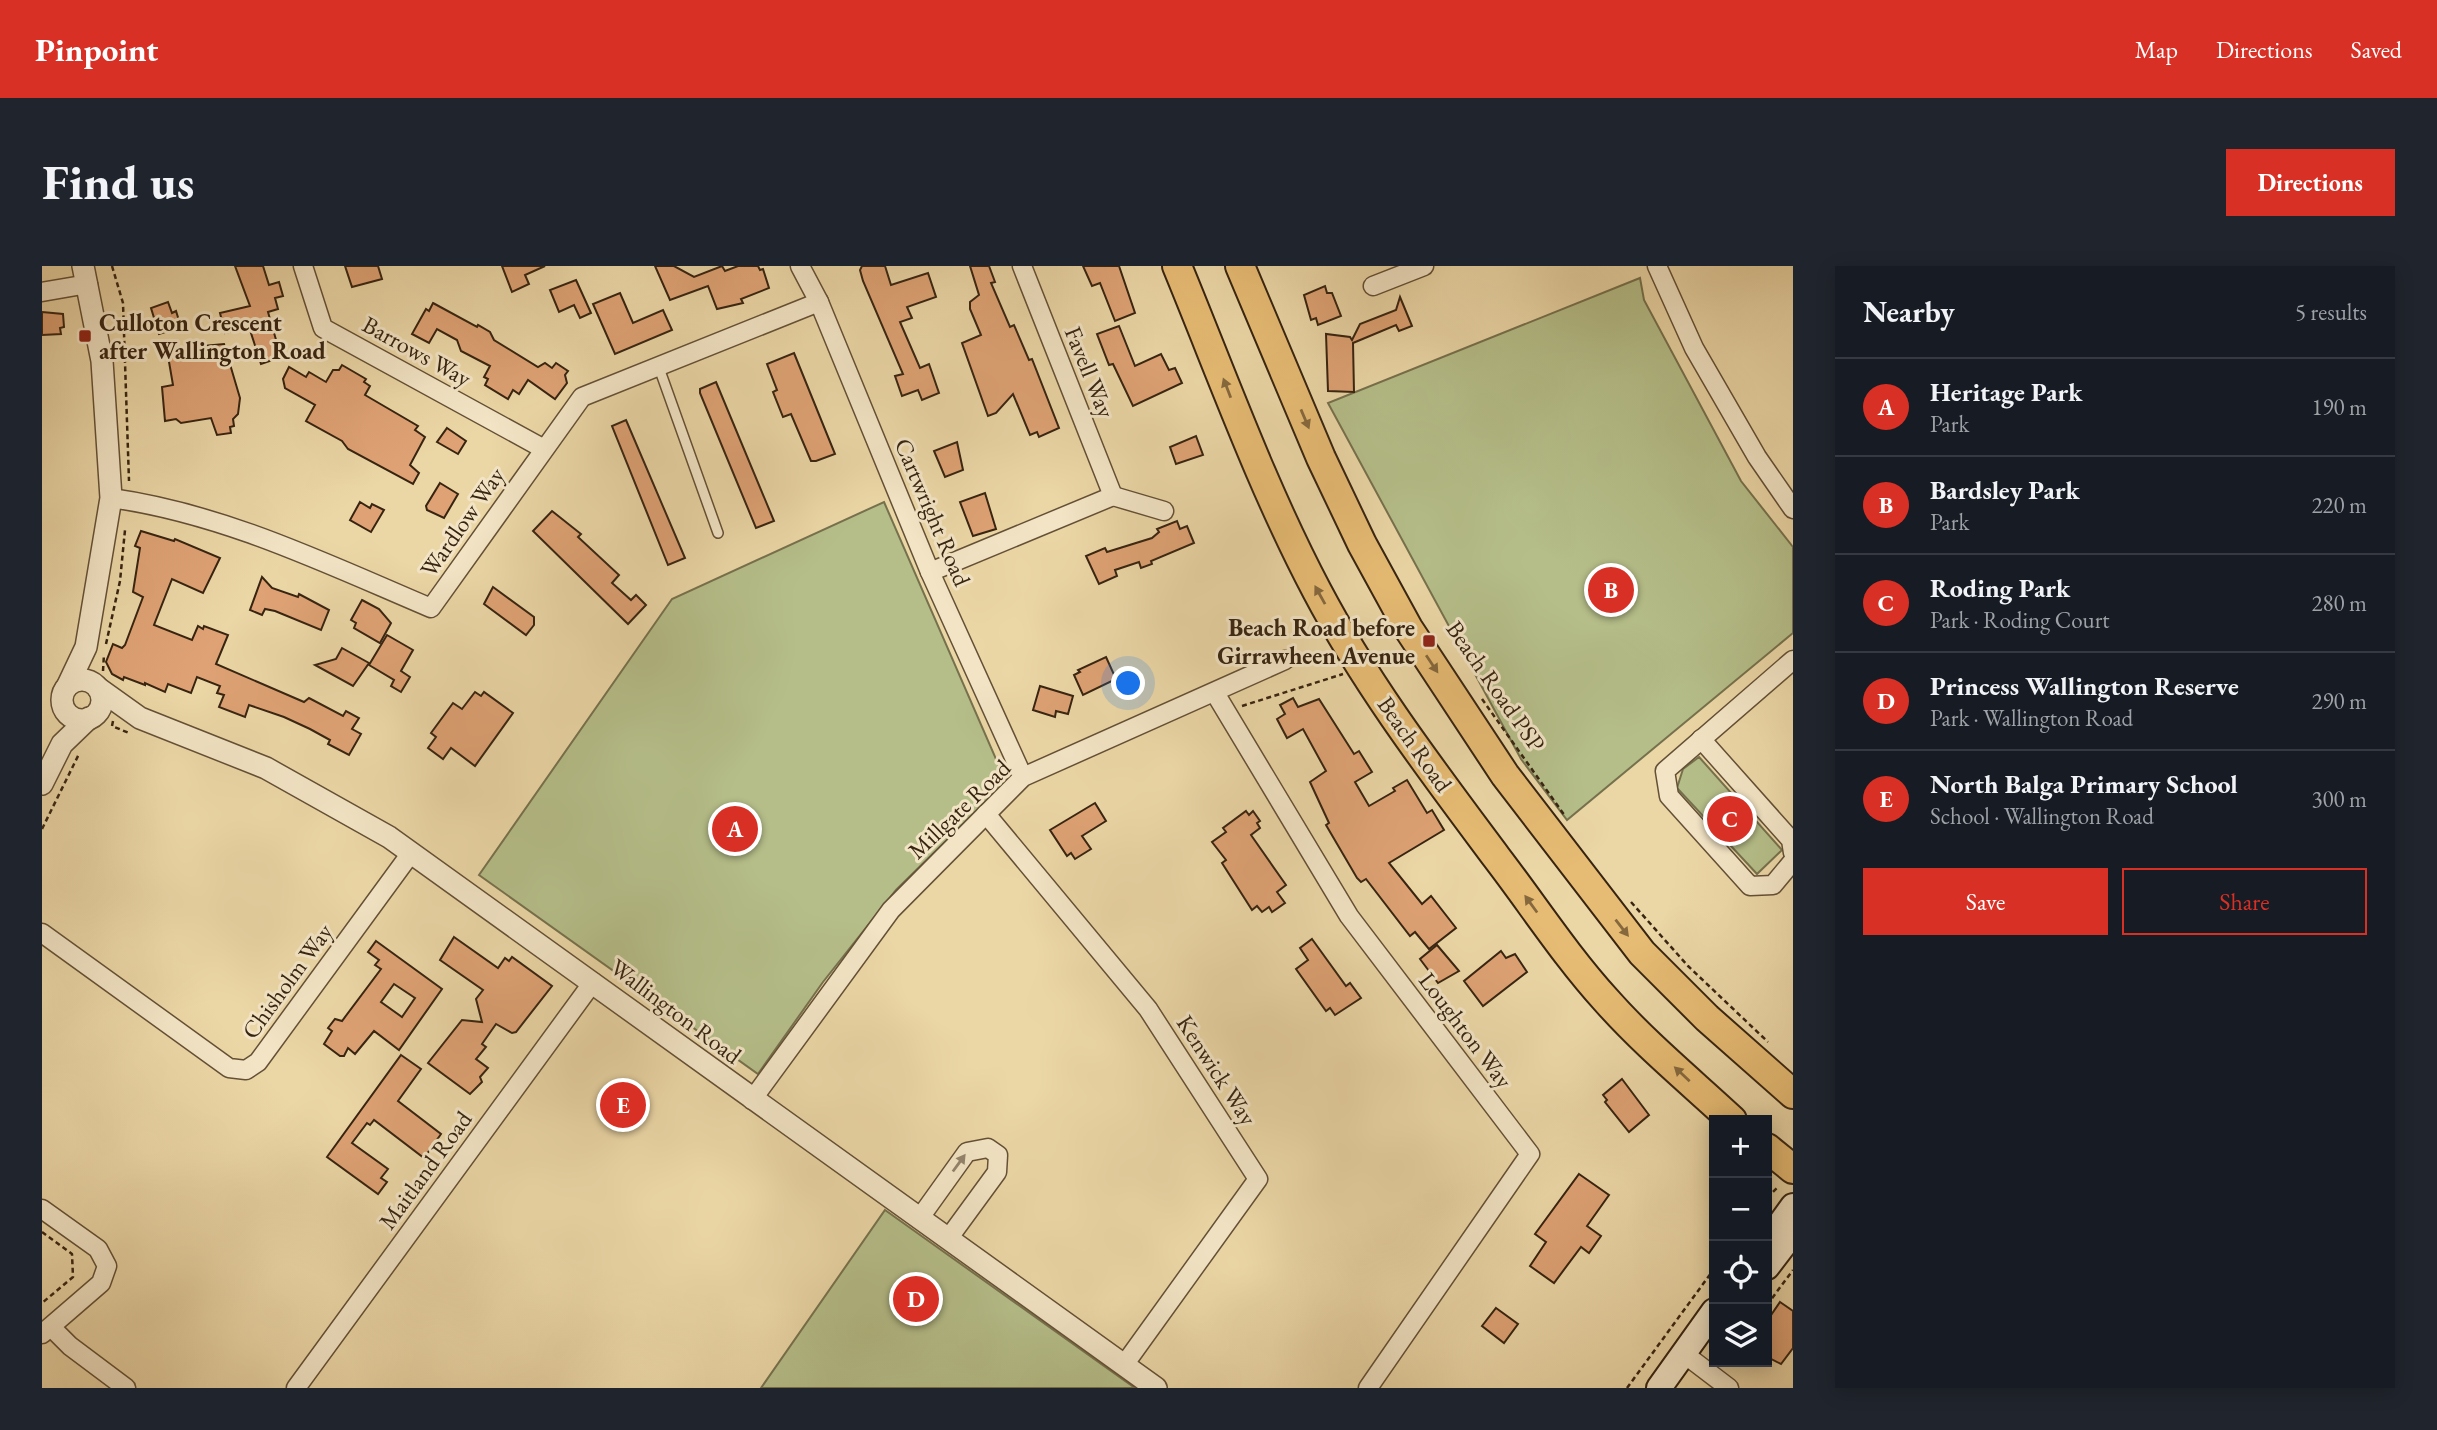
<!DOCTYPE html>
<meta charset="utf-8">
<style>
body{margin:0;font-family:"EB Garamond",serif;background:#20242c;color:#f1f3f6}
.controls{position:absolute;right:21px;bottom:21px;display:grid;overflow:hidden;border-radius:0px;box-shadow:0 4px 18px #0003}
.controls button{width:63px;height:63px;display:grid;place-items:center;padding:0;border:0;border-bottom:2px solid #363941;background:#171b24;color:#f1f3f6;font:35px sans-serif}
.you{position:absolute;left:1087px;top:418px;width:24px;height:24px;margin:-18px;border:5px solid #fff;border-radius:50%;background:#1a73e8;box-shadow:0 0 0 10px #1a73e833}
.badge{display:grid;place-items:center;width:46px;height:46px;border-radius:50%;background:#d93025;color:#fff;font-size:23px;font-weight:700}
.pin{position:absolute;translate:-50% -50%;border:4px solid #fff;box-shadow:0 2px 7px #0006}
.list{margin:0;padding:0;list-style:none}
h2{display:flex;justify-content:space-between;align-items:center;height:91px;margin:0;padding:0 28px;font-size:30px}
h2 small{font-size:23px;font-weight:400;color:#9ea1a6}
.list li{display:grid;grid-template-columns:46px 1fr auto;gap:21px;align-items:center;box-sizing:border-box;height:98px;padding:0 28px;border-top:2px solid #363941}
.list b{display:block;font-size:26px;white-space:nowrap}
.list p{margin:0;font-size:23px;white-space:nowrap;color:#9ea1a6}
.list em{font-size:23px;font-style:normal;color:#9ea1a6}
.actions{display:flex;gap:14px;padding:21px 28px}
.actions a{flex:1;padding:16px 0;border:2px solid #d93025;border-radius:0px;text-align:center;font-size:24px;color:#d93025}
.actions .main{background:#d93025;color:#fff}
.icon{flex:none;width:38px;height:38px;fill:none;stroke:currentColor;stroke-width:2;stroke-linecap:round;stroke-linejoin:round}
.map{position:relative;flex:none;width:1751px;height:1122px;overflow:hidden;border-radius:0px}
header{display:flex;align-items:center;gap:42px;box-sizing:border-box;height:98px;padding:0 35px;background:#d93025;color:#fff}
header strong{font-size:33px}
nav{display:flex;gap:38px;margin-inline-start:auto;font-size:24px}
.intro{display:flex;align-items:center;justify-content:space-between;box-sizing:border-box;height:168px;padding:0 42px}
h1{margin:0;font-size:49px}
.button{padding:18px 32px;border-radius:0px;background:#d93025;color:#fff;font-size:24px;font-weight:700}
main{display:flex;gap:42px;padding:0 42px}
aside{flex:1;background:#171b24;border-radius:0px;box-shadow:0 4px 18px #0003}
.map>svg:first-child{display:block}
.green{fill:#b5be89;stroke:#76714d;stroke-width:2}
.building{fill:#dea274;stroke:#372411;stroke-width:2;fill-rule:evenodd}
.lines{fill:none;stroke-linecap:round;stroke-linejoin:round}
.service-casing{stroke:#645036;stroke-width:12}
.minor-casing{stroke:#645036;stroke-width:21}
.tertiary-casing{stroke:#645036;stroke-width:24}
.secondary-casing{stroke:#372411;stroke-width:28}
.primary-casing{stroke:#372411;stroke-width:32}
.path{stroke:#372411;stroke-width:2.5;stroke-dasharray:5 3.5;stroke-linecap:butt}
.service{stroke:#f2e4c5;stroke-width:9}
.minor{stroke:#f2e4c5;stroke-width:18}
.tertiary{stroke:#f2e4c5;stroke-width:21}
.secondary{stroke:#f2e4c5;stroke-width:24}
.primary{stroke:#e6bb73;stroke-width:28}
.oneway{fill:#86683d}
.oneway2{fill:#94846b}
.poi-dot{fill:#8f2418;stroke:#f2e4c5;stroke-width:2.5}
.labels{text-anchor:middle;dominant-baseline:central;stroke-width:6;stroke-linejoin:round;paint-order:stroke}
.poi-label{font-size:24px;font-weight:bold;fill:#372411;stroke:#f2e4c5;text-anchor:start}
.street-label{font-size:24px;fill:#372411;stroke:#f2e4c5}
</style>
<header>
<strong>Pinpoint</strong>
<nav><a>Map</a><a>Directions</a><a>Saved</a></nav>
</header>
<div class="intro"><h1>Find us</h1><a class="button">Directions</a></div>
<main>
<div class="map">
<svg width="1751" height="1122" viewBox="0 0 1751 1122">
<rect width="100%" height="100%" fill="#ebd6a6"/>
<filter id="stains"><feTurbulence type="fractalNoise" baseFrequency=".00286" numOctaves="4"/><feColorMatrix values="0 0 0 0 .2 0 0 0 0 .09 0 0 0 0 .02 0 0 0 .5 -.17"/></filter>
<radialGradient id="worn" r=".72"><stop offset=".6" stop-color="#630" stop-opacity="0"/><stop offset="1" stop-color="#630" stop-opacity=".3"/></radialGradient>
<g class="green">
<path d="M1598,12L1602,34L1699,215L1751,281V367L1525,554L1479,493L1286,137Z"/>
<path d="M842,236L964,516L854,624L781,716L716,808L437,609L630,333Z"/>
<path d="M1657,491L1740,584L1715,608L1635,522L1641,503Z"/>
<path d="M843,944L1093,1122H719Z"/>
</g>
<g class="building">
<path d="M193,0H221L227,19L237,16L241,30L233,32L236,43L226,46L239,91L219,98L207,61L183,67L178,47L208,40Z"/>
<path d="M303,0H336L340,13L310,21Z"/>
<path d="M460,0H503L483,9L487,18L470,26Z"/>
<path d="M613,0H632L652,11L680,0L683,5L696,0H716L718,4L721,3L727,22L699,33L701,37L675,43L666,20L628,34Z"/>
<path d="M820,0H843L849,19L886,7L894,31L865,41L870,52L858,56L878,102L887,98L897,127L880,134L876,124L860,130L853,110L861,108L821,15L818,4Z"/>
<path d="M928,0H947L953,16L949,17L968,61L972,59L987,94L990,93L1017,162L997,171L995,166L988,169L971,128L954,147L946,150L920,77L939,69L928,43V36L937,29Z"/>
<path d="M1041,0H1077L1093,47L1073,55L1058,17L1050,20Z"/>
<path d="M534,14L549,47L538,52L532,39L517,46L508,24Z"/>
<path d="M1283,20L1285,27H1290L1299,50L1276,59L1274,52L1269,54L1262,29Z"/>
<path d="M578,27L591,57L621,44L630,64L573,88L551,38Z"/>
<path d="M1358,31L1370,60L1357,65L1354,59L1311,77L1312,126L1286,125L1284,68L1308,71L1310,74L1318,58L1354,44Z"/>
<path d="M126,36L130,47L134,45L139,61L117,68L109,42Z"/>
<path d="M391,37L435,61L436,59L448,66L452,74L496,101L503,97L510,102L514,97L526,105L523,109L525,117L513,133L486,114L477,128L471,124L466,133L443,119L446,113L442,111L448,100L419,85L415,74L395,63L387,77L370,68L384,43L387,45Z"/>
<path d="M0,46L21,48L22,61L18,62L19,68L0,69Z"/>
<path d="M1077,60L1093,100L1119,88L1127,104L1133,102L1140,117L1091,140L1071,98L1067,99L1055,68Z"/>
<path d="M182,78L198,132L196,148L191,153L192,160L188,161L189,167L175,169L169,152L139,157L134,153L123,155L120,121L131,119L126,90L140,88L139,82Z"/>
<path d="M752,87L793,188L774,195H769L749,148L741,151L731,126L735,124L725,98Z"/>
<path d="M300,99L324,113L322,116L328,120L323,129L376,160L373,164L383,171L368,199L377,207L371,218L306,183L300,175L264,155L273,139L243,122L241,113L247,101L264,111L267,106L284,116L291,104H297Z"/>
<path d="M674,116L732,255L714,262L658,127V123Z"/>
<path d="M584,154L643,292L626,299L570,160Z"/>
<path d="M405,162L424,175L416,188L395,176Z"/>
<path d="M1154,170L1161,189L1134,198L1128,181Z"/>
<path d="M915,176L921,204L903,211L892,185Z"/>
<path d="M398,217L416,228L402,252L385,244L384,240Z"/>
<path d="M943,227L954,263L931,270L918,236Z"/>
<path d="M318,236L328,242L330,238L342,244L329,266L308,254Z"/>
<path d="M510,245L539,268L536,271L577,309L570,317L589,334L594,329L604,339L586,358L491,265Z"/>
<path d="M1135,255L1138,263L1145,260L1152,277L1109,295L1110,298L1099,302L1097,296L1073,304L1075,310L1057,318L1044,290L1063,282L1065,286L1110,272L1117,266L1115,263Z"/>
<path d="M99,265L132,275L133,273L178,292L161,327L130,313L112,359L150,374L156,360L161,363L162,360L186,369L174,398L262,436L267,432L301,450L304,445L317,452L310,463L319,468L307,489L286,478L288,474L268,463L242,451L207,439L203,451L177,441L182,429L175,427L178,420L155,411L149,427L126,418L123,426L103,417V419L82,411L81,414L70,408L64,396L71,378L80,382L83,379L101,331L91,326L98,282L93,280Z"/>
<path d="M220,311L230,322L256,331L257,328L287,344L279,364L233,345L223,343L220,349L208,344Z"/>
<path d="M451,321L492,351V359L484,369L442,338Z"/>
<path d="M320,334L337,343L349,357L338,377L312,362L314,357L309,354Z"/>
<path d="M345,369L371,384L359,405L368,411L359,426L349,420L352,414L327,399Z"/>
<path d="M300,382L327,397L311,420L273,399L294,393Z"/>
<path d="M1064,391L1074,413L1041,429L1032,409L1038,406L1036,404Z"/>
<path d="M998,420L1031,430L1026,448L1014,445L1013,451L991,444Z"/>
<path d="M433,426L439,430L442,426L471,447L433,500L409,482L401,493L386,482L394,471L389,467L411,437L420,443Z"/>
<path d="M1251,432L1256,441L1277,433L1312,488L1317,485L1330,506L1313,516L1327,540L1353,525L1351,522L1365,514L1385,547L1390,544L1402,564L1347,597L1380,638L1389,630L1414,662L1387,683L1373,666L1368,670L1324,613L1319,616L1315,612L1284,559L1287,557L1268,516L1284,505L1261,463L1245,472L1235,453L1243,448L1238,439Z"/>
<path d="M1053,537L1064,555L1040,570L1049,583L1033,593L1029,587L1025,590L1008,564Z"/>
<path d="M1204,545L1207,549L1211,545L1218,555L1215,557L1218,562L1209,569L1244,619L1235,626L1243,637L1230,646L1227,641L1220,646L1215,640L1210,644L1180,597L1184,594L1170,576L1184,566L1181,562Z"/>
<path d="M412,671L456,702L463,692L467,695L470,691L510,720L474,766L470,767L454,758L440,778L444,781L434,793L446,802L438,811L440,816L428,828L386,797L420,754L440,756L434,733L441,724L398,694Z"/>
<path d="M1270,673L1304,720L1308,717L1319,732L1293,749L1288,742L1284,745L1254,703L1266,694L1258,682Z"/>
<path d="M334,675L400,723L357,784L332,765L313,788L306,782L302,790H298L282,778L290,765L286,762L293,753L300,755L339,703L333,699L337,694L326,686ZM352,718L373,732L360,751L339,736Z"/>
<path d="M1395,679L1417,705L1396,717L1378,693Z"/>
<path d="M1459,685L1464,692L1473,688L1485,706L1441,740L1422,715Z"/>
<path d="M359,789L379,803L356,835L399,868L382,892L332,854L328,859L325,857L310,877L346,903L339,912L345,916L336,928L285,891Z"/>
<path d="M1580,813L1607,849L1587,866L1563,836L1565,834L1561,829Z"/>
<path d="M1537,908L1567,929L1545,960L1559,970L1547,987L1539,981L1512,1017L1488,1000L1504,976L1493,968Z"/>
<path d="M1738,1036L1751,1045V1082L1739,1098L1725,1091V1055Z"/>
<path d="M1454,1042L1476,1058L1462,1077L1440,1060Z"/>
</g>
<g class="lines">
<g class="service-casing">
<path id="service" d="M616,99L676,267"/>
</g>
<g class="minor-casing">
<g id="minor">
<path d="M261,0L281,62L502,183"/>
<path d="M758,0L777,36L888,306L981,511"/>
<path d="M1615,0L1652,82L1715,191L1751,243"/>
<path d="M1331,20L1382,0"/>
<path d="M0,26L46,18"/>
<path d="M1071,230L1122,245"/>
<path d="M69,232C183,248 285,298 389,342L540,131L777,36"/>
<path d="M888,306L1071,230L980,0"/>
<path d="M1751,394L1623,505L1627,530L1708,620L1731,619L1751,595"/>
<path d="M1173,427L1307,650L1488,888L1326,1122"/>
<path d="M1659,473L1749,574L1751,587"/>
<path d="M944,548L1106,743L1216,913L1082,1099"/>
<path d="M0,667L187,802L204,804L216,796L369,587"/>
<path d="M710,834L849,644L981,511L1243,394"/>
<path d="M0,943L56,983L65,1000L59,1017L0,1068"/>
<path d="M877,953L925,886L946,882L956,889L955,906L906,973"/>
<path d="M9,1061L28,1080L84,1122"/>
<path d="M1641,1087L1687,1122"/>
<path d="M254,1122L551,716"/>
</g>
</g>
<g class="tertiary-casing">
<g id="tertiary">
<circle cx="40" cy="434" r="20"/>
<path d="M26,419L44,381L69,232L60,95L41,0"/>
<path d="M56,422L98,452L224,502L347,571L1114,1122"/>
<path d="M0,518L20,478L47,452"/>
</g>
</g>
<g class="secondary-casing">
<g id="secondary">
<path d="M1725,976L1751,940"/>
<path d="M1725,1001L1751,967"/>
<path d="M1617,1122L1672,1045"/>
</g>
</g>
<g class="primary-casing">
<g id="primary">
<path d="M1135,0C1180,109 1220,221 1275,325C1325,420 1391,506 1455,592C1491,639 1524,690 1564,734C1602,777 1648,815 1690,854"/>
<path d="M1198,0L1279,192L1320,278L1366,362L1463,509L1600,687L1665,752L1751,828"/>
<path d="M1725,882L1751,903"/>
</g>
</g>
<g class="path">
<path d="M70,0L81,37L87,215"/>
<path d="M64,378L78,315L83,264"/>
<path d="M61,405L62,388"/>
<path d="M1440,433L1523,550"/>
<path d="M1200,440L1301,408"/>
<path d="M71,455L70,460L87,467"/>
<path d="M0,563L37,488"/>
<path d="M1589,636L1646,700L1726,776"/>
<path d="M1725,932L1737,920"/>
<path d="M0,966L30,988L31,1011L0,1037"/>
<path d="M1725,1039L1751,1004"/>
<path d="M1585,1122L1672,1003"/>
</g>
<use href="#service" class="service"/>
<use href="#minor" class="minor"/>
<use href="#tertiary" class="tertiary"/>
<use href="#secondary" class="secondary"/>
<use href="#primary" class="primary"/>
</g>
<defs><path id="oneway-solid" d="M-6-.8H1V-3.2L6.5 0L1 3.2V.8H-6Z" transform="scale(1.75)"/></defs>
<g class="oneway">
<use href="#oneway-solid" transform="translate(1185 122) rotate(-111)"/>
<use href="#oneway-solid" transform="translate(1263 153) rotate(67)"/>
<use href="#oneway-solid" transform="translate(1278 329) rotate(-119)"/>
<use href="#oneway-solid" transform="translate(1390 398) rotate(56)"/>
<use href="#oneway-solid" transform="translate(1489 638) rotate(-126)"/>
<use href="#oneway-solid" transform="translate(1580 662) rotate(52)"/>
<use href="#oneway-solid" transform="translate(1640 808) rotate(-137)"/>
</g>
<use class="oneway2" href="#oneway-solid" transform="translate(917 897) rotate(-54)"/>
<g class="poi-dot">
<rect x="36" y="63" width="14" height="14" rx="3.5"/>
<rect x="1380" y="368" width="14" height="14" rx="3.5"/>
</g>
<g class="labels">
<g class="poi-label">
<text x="57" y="56">Culloton Crescent<tspan x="57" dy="28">after Wallington Road</tspan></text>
<text x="1373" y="361" text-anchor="end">Beach Road before<tspan x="1373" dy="28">Girrawheen Avenue</tspan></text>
</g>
<g class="street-label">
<text transform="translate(375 85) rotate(29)">Barrows Way</text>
<text transform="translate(1048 106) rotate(68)">Favell Way</text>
<text transform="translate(891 246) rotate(67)">Cartwright Road</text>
<text transform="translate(420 256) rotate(-55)">Wardlow Way</text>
<text transform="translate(1454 420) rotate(55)">Beach Road PSP</text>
<text transform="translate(1373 478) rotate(55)">Beach Road</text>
<text transform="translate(917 543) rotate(-44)">Millgate Road</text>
<text transform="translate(245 715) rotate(-54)">Chisholm Way</text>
<text transform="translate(634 745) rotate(37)">Wallington Road</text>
<text transform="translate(1424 764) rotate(53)">Loughton Way</text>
<text transform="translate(1175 804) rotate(57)">Kenwick Way</text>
<text transform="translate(383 904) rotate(-54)">Maitland Road</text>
</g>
</g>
<rect width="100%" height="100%" filter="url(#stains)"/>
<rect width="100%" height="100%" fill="url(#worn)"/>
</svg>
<div class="controls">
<button>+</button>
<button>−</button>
<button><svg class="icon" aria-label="locate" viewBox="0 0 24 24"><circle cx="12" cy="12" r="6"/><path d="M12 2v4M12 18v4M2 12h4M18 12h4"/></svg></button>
<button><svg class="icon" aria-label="layers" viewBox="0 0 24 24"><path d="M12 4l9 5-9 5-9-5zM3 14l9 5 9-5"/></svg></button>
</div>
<div class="you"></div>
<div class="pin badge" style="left:693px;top:563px">A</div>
<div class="pin badge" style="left:1569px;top:324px">B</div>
<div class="pin badge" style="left:1688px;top:553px">C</div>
<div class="pin badge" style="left:874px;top:1033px">D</div>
<div class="pin badge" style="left:581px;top:839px">E</div>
</div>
<aside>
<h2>Nearby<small>5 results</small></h2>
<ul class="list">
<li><span class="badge">A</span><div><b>Heritage Park</b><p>Park</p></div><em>190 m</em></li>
<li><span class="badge">B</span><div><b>Bardsley Park</b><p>Park</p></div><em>220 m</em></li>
<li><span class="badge">C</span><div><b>Roding Park</b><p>Park · Roding Court</p></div><em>280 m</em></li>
<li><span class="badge">D</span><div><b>Princess Wallington Reserve</b><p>Park · Wallington Road</p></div><em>290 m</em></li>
<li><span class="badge">E</span><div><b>North Balga Primary School</b><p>School · Wallington Road</p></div><em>300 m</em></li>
</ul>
<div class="actions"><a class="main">Save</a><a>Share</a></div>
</aside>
</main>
